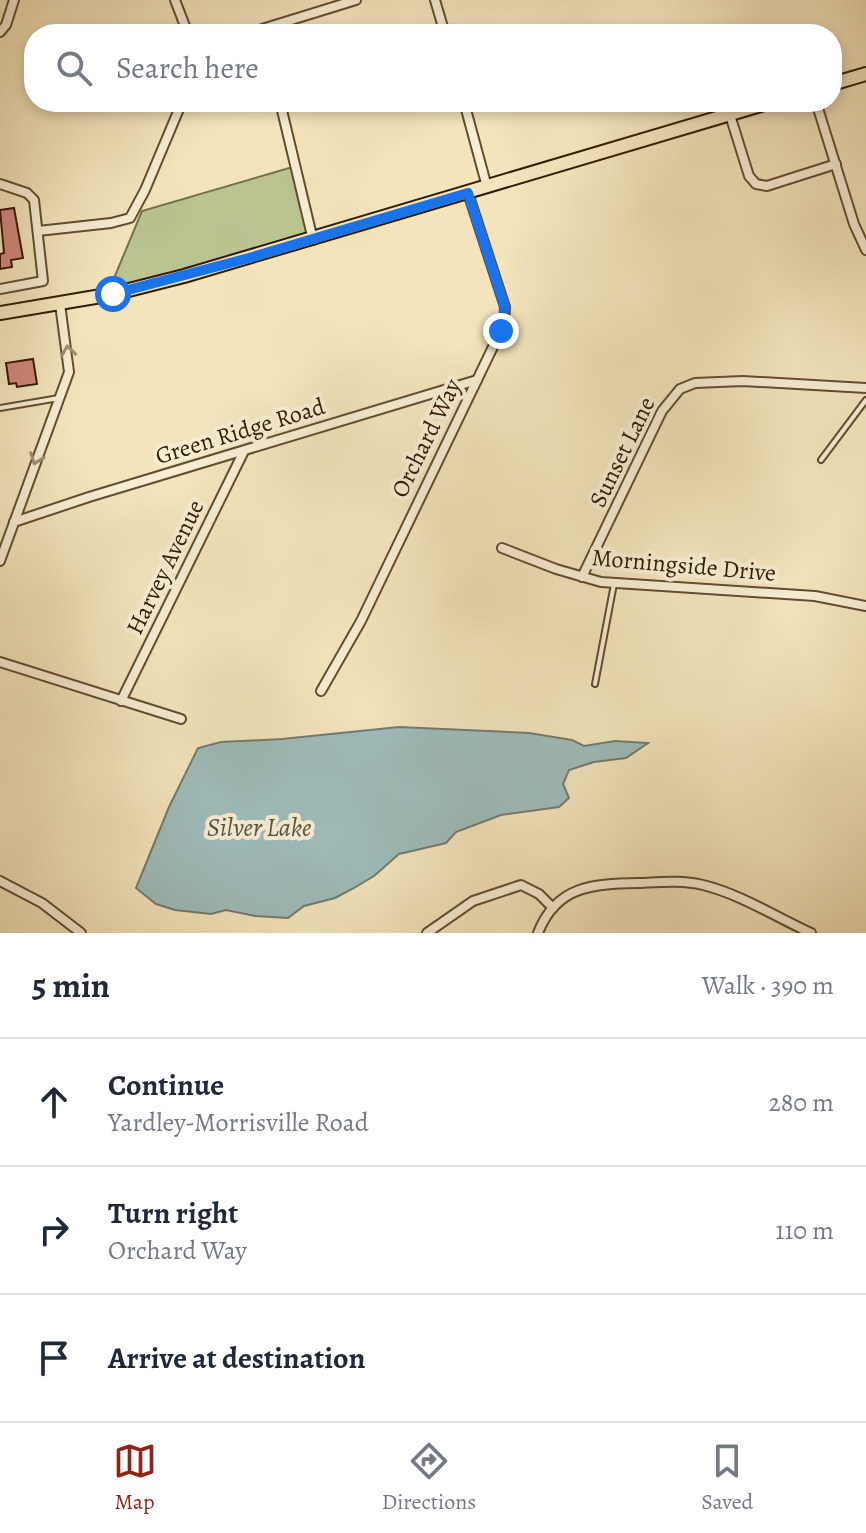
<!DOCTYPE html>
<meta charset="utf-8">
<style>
body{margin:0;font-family:Alegreya,serif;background:#f2f2f3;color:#1f2937}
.stop{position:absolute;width:24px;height:24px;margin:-18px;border:6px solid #1a73e8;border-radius:50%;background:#fff}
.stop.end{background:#1a73e8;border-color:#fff;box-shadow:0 2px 8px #0008}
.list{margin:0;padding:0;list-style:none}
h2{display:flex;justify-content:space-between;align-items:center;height:104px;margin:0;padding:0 32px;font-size:34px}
h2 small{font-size:26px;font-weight:400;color:#747a83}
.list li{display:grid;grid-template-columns:52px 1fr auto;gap:24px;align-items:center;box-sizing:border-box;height:128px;padding:0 32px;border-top:2px solid #e0e1e3}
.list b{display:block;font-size:30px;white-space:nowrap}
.list p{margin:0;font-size:26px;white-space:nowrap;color:#747a83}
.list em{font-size:26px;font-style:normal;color:#747a83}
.icon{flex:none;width:44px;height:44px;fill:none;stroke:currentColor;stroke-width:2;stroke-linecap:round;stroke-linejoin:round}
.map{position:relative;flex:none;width:866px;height:933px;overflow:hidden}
.search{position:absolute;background:#fff;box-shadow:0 4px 12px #0003;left:24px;right:24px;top:24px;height:88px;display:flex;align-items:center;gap:20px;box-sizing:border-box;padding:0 28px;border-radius:32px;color:#747a83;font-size:30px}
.sheet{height:488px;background:#fff}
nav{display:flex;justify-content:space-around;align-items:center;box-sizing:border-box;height:112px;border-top:2px solid #e0e1e3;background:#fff;font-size:22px;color:#747a83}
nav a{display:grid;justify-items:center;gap:4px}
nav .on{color:#8f2418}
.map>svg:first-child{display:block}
.green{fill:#bac491;stroke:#767048;stroke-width:2}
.water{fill:#9ebcba;stroke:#737c70;stroke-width:2}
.building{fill:#d1867b;stroke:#321b00;stroke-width:2}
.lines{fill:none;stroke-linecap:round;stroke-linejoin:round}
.lane-casing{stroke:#624d2f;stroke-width:8}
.street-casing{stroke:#624d2f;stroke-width:12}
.primary-casing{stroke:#321b00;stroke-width:16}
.lane{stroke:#f7edd3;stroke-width:4}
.street{stroke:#f7edd3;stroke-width:8}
.primary{stroke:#f3e4bc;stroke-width:12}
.oneway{stroke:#9e8e74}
.route{stroke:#1a73e8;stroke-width:10}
.labels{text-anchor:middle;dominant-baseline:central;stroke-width:8;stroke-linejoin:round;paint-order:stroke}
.street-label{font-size:24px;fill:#321b00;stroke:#f7edd3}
.water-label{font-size:26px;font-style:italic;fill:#585341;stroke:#f7edd3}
</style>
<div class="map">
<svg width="866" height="933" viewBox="0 0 866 933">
<rect width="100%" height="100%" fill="#f3e4bc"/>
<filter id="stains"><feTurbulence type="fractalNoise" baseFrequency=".0025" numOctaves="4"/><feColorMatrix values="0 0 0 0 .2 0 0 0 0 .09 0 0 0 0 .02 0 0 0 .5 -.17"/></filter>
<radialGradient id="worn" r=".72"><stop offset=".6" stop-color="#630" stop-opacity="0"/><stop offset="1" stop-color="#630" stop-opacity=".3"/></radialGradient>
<path class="green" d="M296,166L313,240L107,295L142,211Z"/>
<path class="water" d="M399,727L529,733L572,740L584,746L615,741L648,743L626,758L594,762L569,770L563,784L569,798L559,807L501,815L456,832L446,843L399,854L374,876L354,888L335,898L304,906L288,918L255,916L226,910L211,914L175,910L156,904L136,888L169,807L198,748L221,742L282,739Z"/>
<g class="building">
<path d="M14,208L23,258L11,260L12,267L0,269V254L4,253L0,210Z"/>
<path d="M33,359L37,384L17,387L16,383L9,384L6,363Z"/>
</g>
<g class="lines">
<g class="lane-casing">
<g id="lane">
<path d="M0,408L59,398"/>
<path d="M821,460L866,400"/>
<path d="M595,684L614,584"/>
</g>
</g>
<g class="street-casing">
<g id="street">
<path d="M175,0L188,34"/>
<path d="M435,0L445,34"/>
<path d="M0,32L6,25L14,0"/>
<path d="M264,34L262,29L356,0"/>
<path d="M280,102L313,240"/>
<path d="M464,102L487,187"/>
<path d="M816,102L854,224L866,250"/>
<path d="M730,115L749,176L756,184L767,186L836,164"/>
<path d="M0,184L27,193L34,200L43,281L0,289"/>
<path d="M38,231L111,223L130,218L145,190L182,102"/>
<path d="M14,522L89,497L477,380"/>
<path d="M502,548L556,569L601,582L815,596L866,606"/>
<path d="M0,561L69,372L60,304"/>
<path d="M582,577L662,411L680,389L695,383L743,381L866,388"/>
<path d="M0,662L181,719"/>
<path d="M321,691L361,621L504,324L505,307L468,193"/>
<path d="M121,701L244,451"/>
<path d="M0,881L42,903L81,933"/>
<path d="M427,933L473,901L521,885L539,894L553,908"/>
<path d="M538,933C557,884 595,884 641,883C661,882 683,880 703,885C740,894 776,917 811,933"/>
</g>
</g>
<g class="primary-casing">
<g id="primary">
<path d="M832,84L866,74"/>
<path d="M0,313L113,294L184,276L771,102"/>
</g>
</g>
<use href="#lane" class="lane"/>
<use href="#street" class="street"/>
<use href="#primary" class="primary"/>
</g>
<defs><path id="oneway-chevron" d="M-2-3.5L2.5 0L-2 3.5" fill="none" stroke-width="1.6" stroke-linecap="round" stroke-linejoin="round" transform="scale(2)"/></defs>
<g class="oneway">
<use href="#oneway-chevron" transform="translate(68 351) rotate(-98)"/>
<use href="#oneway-chevron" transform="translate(36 459) rotate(110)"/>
</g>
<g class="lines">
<path class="route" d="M113,294L249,258L468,193L505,307L501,331"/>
</g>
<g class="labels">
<g class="street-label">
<text transform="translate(240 431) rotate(-17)">Green Ridge Road</text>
<text transform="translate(426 438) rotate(-64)">Orchard Way</text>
<text transform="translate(622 452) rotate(-64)">Sunset Lane</text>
<text transform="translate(684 565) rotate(5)">Morningside Drive</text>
<text transform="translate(165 567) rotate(-64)">Harvey Avenue</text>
</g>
<g class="water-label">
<text x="259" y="827">Silver Lake</text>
</g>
</g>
<rect width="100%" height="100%" filter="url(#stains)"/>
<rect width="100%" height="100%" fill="url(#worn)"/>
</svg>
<div class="stop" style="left:113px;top:294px"></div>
<div class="stop end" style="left:501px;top:331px"></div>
<div class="search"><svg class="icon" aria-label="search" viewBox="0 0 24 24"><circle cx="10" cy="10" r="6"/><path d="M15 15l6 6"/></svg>Search here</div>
</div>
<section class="sheet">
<h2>5 min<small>Walk · 390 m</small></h2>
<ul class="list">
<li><svg class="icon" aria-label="ahead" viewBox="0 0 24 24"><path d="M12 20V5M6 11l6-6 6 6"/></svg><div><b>Continue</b><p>Yardley-Morrisville Road</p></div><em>280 m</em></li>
<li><svg class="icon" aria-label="right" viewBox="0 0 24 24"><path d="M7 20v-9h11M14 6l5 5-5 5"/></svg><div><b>Turn right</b><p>Orchard Way</p></div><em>110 m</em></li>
<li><svg class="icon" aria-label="arrive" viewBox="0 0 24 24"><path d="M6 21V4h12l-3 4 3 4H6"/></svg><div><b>Arrive at destination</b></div></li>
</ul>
</section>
<nav>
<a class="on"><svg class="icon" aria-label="map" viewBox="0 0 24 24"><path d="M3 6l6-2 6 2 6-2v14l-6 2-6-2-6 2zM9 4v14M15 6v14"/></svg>Map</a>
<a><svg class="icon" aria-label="directions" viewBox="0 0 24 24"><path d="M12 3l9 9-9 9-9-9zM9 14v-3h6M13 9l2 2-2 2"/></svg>Directions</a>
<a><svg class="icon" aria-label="saved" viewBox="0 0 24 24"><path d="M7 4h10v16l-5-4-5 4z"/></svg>Saved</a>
</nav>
